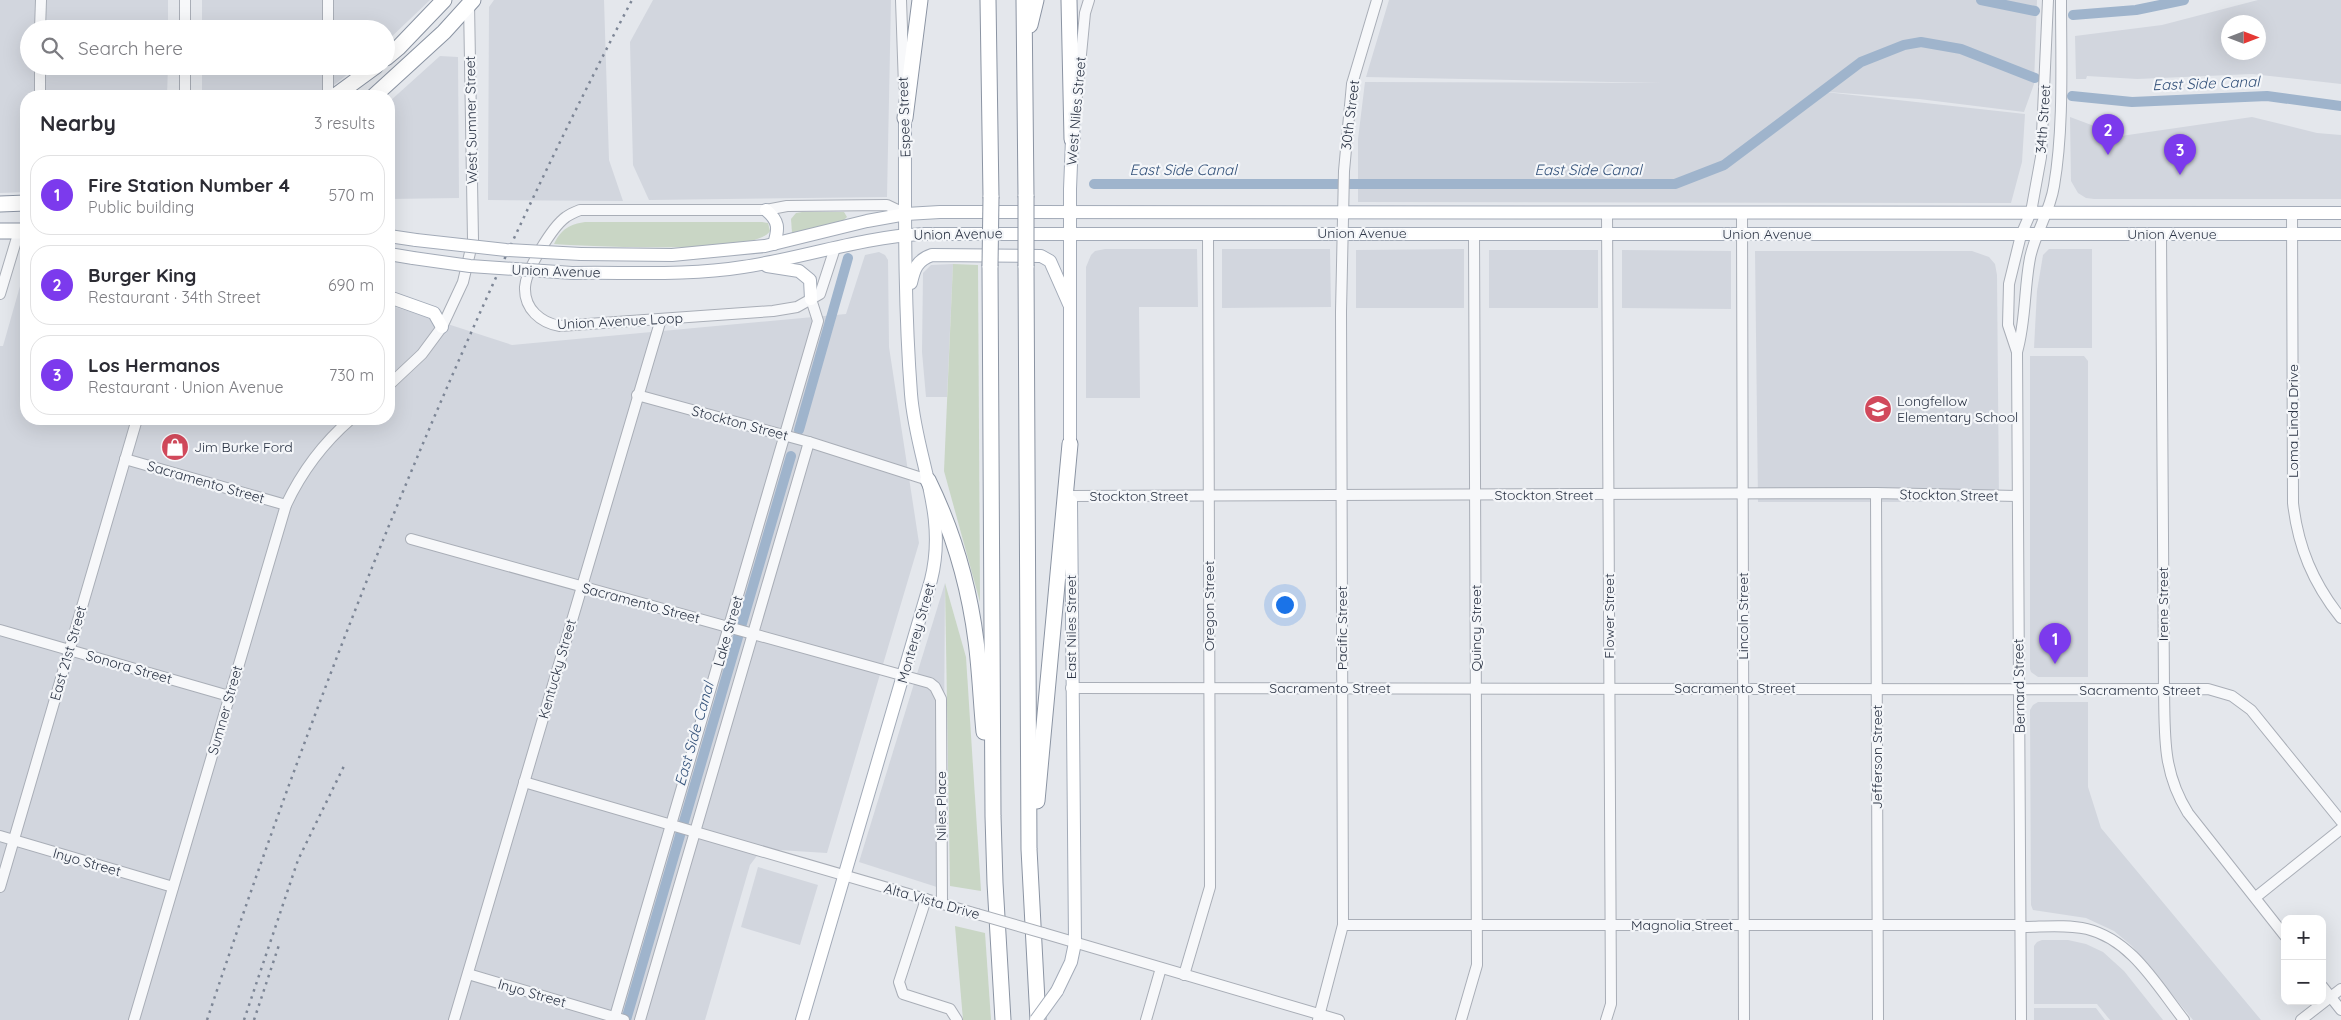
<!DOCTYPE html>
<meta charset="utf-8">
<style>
body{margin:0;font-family:Quicksand,sans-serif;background:#f7f7f7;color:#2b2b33}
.controls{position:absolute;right:15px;bottom:15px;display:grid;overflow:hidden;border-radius:10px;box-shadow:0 5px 20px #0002}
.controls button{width:45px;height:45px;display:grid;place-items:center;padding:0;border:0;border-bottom:1px solid #e1e1e2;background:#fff;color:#2b2b33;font:25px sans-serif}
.compass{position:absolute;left:2221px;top:15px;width:45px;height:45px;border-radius:50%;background:#fff;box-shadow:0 5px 20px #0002;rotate:90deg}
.you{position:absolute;left:1284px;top:604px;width:18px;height:18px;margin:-12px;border:4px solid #fff;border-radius:50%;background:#1a73e8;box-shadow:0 0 0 8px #1a73e833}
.badge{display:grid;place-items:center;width:32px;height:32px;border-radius:50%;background:#7c3aed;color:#fff;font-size:16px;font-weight:700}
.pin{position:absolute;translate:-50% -41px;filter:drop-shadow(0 1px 2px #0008)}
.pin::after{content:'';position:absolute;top:26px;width:18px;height:15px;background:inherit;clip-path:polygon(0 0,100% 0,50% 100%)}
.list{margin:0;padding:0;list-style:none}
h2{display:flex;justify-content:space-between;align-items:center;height:65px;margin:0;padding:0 20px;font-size:21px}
h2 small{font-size:16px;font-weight:400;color:#7c7c81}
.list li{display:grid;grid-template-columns:32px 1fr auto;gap:15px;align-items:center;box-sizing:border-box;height:80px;margin:0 10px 10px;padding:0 10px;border:1px solid #e1e1e2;border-radius:20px}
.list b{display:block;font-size:19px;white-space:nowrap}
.list p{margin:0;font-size:16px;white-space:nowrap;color:#7c7c81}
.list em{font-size:16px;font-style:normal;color:#7c7c81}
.icon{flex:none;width:28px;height:28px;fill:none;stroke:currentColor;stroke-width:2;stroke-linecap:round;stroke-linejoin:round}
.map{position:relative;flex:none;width:2341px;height:1020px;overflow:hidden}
.search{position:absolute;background:#fff;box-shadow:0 5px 20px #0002;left:20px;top:20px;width:375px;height:55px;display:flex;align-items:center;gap:12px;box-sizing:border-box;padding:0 18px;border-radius:28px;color:#7c7c81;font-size:19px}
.panel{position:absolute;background:#fff;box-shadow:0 5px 20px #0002;left:20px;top:90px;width:375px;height:335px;border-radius:20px}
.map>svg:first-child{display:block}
.built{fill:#d2d6de;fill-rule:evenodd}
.green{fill:#c9d6c5}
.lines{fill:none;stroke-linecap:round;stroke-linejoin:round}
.canal{stroke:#9fb4cc;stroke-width:10}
.minor-casing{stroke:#a9aeb7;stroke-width:12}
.major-casing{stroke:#a3abb8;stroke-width:14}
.highway-casing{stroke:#8b94a3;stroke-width:17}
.minor{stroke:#f7f8fa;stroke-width:10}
.major{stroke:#fff;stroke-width:12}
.highway{stroke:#fff;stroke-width:15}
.rail{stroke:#7d8696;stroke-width:2.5;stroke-dasharray:2.5 5;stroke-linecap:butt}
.minor-bridge-casing{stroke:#a9aeb7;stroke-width:12;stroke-linecap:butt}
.major-bridge-casing{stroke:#a3abb8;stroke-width:14;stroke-linecap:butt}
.highway-bridge-casing{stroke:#8b94a3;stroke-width:17;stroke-linecap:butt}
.minor-bridge{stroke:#f7f8fa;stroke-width:10}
.major-bridge{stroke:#fff;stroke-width:12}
.highway-bridge{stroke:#fff;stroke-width:15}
.labels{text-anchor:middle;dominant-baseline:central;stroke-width:4.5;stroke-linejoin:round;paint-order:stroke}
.street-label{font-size:14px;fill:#2b3445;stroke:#f4f6f9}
.poi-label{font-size:14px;fill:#2b3445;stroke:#f4f6f9;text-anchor:start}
.water-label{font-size:15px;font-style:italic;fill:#34527a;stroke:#f4f6f9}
</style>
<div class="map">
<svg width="2341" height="1020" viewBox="0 0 2341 1020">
<rect width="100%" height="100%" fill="#e4e7ec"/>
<g class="built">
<path d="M0,0H168V29H29V66H168L167,96H26V192L0,193Z"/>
<path d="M202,0H430L386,42V29H202Z"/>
<path d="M494,0H604L609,160L623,201L488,200L489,7Z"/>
<path d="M653,0H891L887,197L649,200L633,165L630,42Z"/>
<path d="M1389,0H2037L2034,84L2024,112L1919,99L1816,91L2025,114L2022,162L2011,203L1358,202V139L1365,82L1661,83L1366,77Z"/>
<path d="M2258,0H2341V84L2252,74L2137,79L2087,76L2086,79H2076L2075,36L2162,25ZM2228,22H2258V52H2228Z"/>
<path d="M440,56L458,57L459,198L389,199V102Z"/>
<path d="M202,66H358L320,96H202Z"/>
<path d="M2070,117L2121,136L2252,117L2317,133L2341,135V199H2094L2086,198L2078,193L2071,181Z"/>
<path d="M1105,249H1197L1198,307H1139L1140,398H1086V267L1091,255L1095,251Z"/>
<path d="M1222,249H1330L1331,307L1222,308Z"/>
<path d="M1464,249V308H1356V250Z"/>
<path d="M2049,249H2092V348H2034L2037,291L2043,255Z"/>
<rect x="1489" y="250" width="109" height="58"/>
<path d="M1622,250L1731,251V309L1622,308Z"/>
<path d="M1755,251H1972L1989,257L1995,264L1997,275L1999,502H1758Z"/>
<path d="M879,252L885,255L888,260L889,347L919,543L827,853L762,849L750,865L705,1020H0V346H3L26,265V419H389V305L512,345L846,314L865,255Z"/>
<path d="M953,264L947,397H926L922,352L923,273L931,265Z"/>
<path d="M2030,356H2084L2088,361V677H2038L2031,672L2030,669Z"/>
<path d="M945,583L943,889L859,862Z"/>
<path d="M2038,702H2088V787L2101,828L2261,1020H2193L2132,946L2114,931L2086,918L2033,910L2031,905L2030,710L2033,705Z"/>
<path d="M758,867L818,885L800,945L741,927Z"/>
<path d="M2042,940H2068L2086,944L2103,952L2124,971L2163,1020H2110L2097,1004H2034V946L2037,942Z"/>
<path d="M2034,1008H2096L2105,1020H2034Z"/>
</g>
<g class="green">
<path d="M802,212H844L847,217L843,221L792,233L791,219L796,213Z"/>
<path d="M585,222H762L768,223L770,231C757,255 585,246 554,244C561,229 570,224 585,222Z"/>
<path d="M953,264L978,265L980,602L944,471Z"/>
<path d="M945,583L966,657L981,891L950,886Z"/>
<path d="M955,926L985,933L991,1020H963Z"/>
</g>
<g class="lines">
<g class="canal">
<path d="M1981,0L2035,11"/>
<path d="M2073,15L2136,10L2184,0"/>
<path d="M2072,96L2132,102L2267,96L2341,106"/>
<path d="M1094,184H1675L1724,165L1861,62L1904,45L1921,42L1961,49L2035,78"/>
<path d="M799,430L848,258"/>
<path d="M626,1020L791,456"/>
</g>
<g class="minor-casing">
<g id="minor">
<path d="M185,0V29"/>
<path d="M901,0L904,86"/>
<path d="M40,29L41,0"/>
<path d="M328,29V0"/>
<path d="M185,66V96"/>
<path d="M40,96V66"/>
<path d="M328,96V66"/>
<path d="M1077,96L1085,13L1089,0"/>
<path d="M1742,212L1744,1020"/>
<path d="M2292,213L2293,503C2298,547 2313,583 2341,618"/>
<path d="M2161,234L2164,689C2165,736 2162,771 2188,813L2285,936"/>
<path d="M835,248L820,294L797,307L773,311L560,326C541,323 524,309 525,287C526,270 552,227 566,217C570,214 575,212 580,210H766L787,206L887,205L906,214"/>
<path d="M0,294L19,231"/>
<path d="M2017,352L2008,325L2009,284L2021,235L2031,212L2041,157L2048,0"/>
<path d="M389,385L422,354L442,327L463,282L473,240L469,3"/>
<path d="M637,395L809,442L928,480"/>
<path d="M125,459L286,505"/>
<path d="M1876,493L1878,1020"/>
<path d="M1071,496L1876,493L2017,496"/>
<path d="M411,539L930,683L935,687L941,699L942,904"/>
<path d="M0,630L229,696"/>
<path d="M1071,688C1450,688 1829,690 2208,689L2232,696L2251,710L2341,821"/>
<path d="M524,782L977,914"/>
<path d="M0,836L173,887"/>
<path d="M0,887L137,419"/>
<path d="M2256,897L2341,829"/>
<path d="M926,899L899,982L903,994L950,1009L957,1020"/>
<path d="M1343,925H2021"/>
<path d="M2021,927C2043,927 2066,924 2087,929C2132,940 2157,986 2184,1020"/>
<path d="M1043,933L1339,1020"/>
<path d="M468,974L624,1020"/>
<path d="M1184,975L1210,887L1208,234"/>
<path d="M2322,986L2341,1010"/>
<path d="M134,1020L286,505C302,471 322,444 351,419"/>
<path d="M454,1020L661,319"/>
<path d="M614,1020L818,321L811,299"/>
<path d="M640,1020L809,442"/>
<path d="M1146,1020L1161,968"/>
<path d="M1318,1020L1343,925L1341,312L1344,171L1352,84L1377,0"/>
<path d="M1461,1020L1477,965L1474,234"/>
<path d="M1606,1020L1611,1004L1607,212"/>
<path d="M2021,1020L2017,352C2026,321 2024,289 2030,258C2035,233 2050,212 2054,186C2064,128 2061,60 2061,0"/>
<path d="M2301,1020L2341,989"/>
</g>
</g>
<g class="major-casing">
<g id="major">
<path d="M766,210C779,221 779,228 774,244"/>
<path d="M389,236L416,240"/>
<path d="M389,254L413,258"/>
<path d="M581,254L672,255L765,246L867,221L906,214L940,212L2341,213"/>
<path d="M767,266L799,271L810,280L811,299"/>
<path d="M572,273C629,272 687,276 743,267C803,258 861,237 923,234H2341"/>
<path d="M911,283C914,269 917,260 932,255L1041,256L1050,261L1069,304"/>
<path d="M389,297L434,313L442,327"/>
<path d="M1070,454V189L1072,139"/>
<path d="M1057,991L1071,962L1075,943L1071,501"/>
<path d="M802,1020L931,580C948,513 916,459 911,394C904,302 905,210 905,118"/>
</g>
</g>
<g class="highway-casing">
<g id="highway">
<path d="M988,0L991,197"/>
<path d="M1024,0L1026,196"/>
<path d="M1069,0L1072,139"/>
<path d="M1030,25L1036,0"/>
<path d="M386,58L398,48L444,0"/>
<path d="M335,96L376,66"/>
<path d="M374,96L444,32L473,0"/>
<path d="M905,118L920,0"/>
<path d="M0,204L26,203"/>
<path d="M0,231H26"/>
<path d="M990,266L993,816L995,883L1003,1020"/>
<path d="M1026,266L1029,849L1038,1020"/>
<path d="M928,480C952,529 969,586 976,641C980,671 981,702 984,732"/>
<path d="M1037,801L1070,444"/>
</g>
</g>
<use href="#minor" class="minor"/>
<use href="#major" class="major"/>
<use href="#highway" class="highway"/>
<g class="rail">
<path d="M207,1020C324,670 460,327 632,0"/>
<path d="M244,1020L298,860L345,764"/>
<path d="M254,1020L280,942"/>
</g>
<g class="minor-bridge-casing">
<path id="minor-bridge" d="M977,914L1043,933"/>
</g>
<g class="major-bridge-casing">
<g id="major-bridge">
<path d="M416,240L506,250L581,254"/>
<path d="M413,258L470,266L572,273"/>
<path d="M1036,1020L1057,991"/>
</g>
</g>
<g class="highway-bridge-casing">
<g id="highway-bridge">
<path d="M990,266L991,197"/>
<path d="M1026,266V196"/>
</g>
</g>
<use href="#minor-bridge" class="minor-bridge"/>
<use href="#major-bridge" class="major-bridge"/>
<use href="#highway-bridge" class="highway-bridge"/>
</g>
<defs>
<g id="school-disc" transform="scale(1.4375)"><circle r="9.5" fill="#d1495b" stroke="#f4f6f9"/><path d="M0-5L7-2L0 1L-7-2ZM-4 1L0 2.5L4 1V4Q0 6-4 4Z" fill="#fff"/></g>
<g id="shop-disc" transform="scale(1.4375)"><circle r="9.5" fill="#d1495b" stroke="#f4f6f9"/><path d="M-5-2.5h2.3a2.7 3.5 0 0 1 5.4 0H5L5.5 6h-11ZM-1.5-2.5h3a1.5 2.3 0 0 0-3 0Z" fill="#fff"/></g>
</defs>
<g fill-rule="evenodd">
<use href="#school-disc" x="1878" y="409"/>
<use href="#shop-disc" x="175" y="447"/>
</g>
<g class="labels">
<g class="street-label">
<text transform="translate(1076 111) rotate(-85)">West Niles Street</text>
<text transform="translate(1350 115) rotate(-83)">30th Street</text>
<text transform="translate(904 117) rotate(-92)">Espee Street</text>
<text transform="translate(2043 119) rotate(-86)">34th Street</text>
<text transform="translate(471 120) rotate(-91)">West Sumner Street</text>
<text x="1362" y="233">Union Avenue</text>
<text transform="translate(958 234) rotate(-1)">Union Avenue</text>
<text x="1767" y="234">Union Avenue</text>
<text x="2172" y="234">Union Avenue</text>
<text transform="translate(556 271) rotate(2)">Union Avenue</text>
<text transform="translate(620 321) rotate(-3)">Union Avenue Loop</text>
<text transform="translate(2293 421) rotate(-90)">Loma Linda Drive</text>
<text transform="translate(740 423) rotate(15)">Stockton Street</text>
<text transform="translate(206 482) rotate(16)">Sacramento Street</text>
<text x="1544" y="495">Stockton Street</text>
<text transform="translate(1949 495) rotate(1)">Stockton Street</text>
<text x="1139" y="496">Stockton Street</text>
<text transform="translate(641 603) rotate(15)">Sacramento Street</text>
<text transform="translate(2163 604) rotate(-90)">Irene Street</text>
<text transform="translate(1209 606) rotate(-90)">Oregon Street</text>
<text transform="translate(1609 616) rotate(-90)">Flower Street</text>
<text transform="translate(1743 616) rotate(-90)">Lincoln Street</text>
<text transform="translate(1071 627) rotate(-90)">East Niles Street</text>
<text transform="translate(1342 628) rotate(-90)">Pacific Street</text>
<text transform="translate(1476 628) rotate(-90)">Quincy Street</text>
<text transform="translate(728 631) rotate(-74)">Lake Street</text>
<text transform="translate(916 633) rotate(-74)">Monterey Street</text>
<text transform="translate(68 653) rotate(-74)">East 21st Street</text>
<text transform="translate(129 667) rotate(16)">Sonora Street</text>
<text transform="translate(557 669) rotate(-74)">Kentucky Street</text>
<text transform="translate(2019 686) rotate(-91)">Bernard Street</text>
<text x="1330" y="688">Sacramento Street</text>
<text x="1735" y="688">Sacramento Street</text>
<text x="2140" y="690">Sacramento Street</text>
<text transform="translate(225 710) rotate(-74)">Sumner Street</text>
<text transform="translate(1877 757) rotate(-90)">Jefferson Street</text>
<text transform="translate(941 806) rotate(-90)">Niles Place</text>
<text transform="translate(87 862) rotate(16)">Inyo Street</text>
<text transform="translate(932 901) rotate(16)">Alta Vista Drive</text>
<text x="1682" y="925">Magnolia Street</text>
<text transform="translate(532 993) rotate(16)">Inyo Street</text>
</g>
<g class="poi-label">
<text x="1897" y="401">Longfellow<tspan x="1897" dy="16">Elementary School</tspan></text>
<text x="194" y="447">Jim Burke Ford</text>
</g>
<g class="water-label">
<text transform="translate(2206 83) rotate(-2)">East Side Canal</text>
<text x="1183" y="169">East Side Canal</text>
<text x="1588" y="169">East Side Canal</text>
<text transform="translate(694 734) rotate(-74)">East Side Canal</text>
</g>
</g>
</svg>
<div class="controls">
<button>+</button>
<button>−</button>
</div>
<svg class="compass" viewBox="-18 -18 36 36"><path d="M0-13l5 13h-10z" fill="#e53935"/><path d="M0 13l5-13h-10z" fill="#7c7c81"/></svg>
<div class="you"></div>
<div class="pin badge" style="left:2055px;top:664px">1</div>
<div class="pin badge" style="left:2108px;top:155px">2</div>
<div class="pin badge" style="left:2180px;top:175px">3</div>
<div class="search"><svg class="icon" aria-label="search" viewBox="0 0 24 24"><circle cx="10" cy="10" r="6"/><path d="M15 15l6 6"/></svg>Search here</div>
<section class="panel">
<h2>Nearby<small>3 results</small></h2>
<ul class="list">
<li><span class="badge">1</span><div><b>Fire Station Number 4</b><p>Public building</p></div><em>570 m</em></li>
<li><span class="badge">2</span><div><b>Burger King</b><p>Restaurant · 34th Street</p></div><em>690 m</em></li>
<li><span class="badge">3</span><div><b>Los Hermanos</b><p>Restaurant · Union Avenue</p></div><em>730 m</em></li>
</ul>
</section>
</div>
